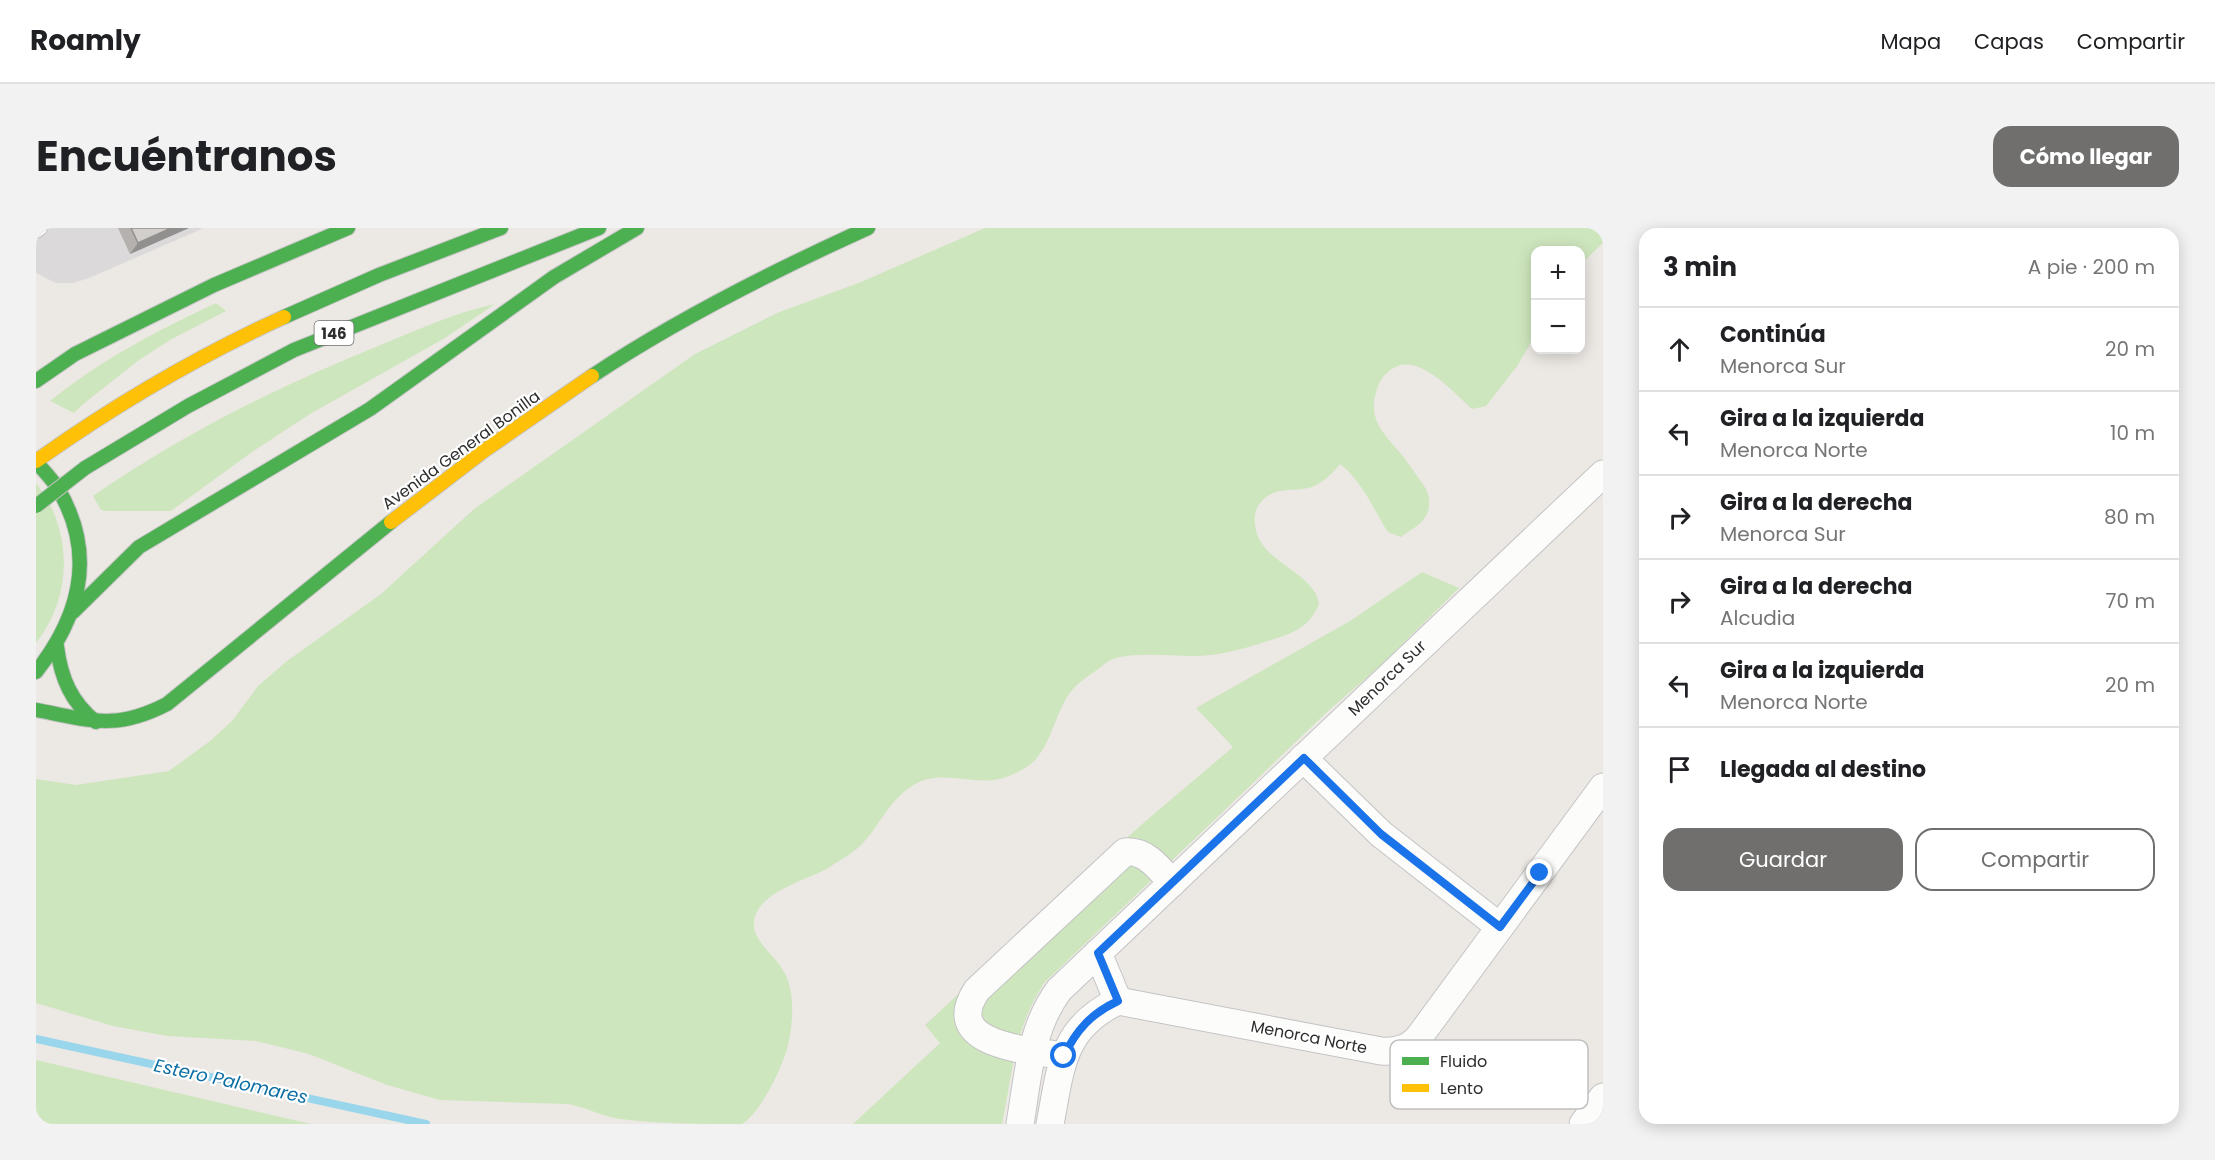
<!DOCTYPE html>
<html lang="es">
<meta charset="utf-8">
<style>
body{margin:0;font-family:Poppins,sans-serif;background:#f2f2f2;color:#202124}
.controls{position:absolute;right:18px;top:18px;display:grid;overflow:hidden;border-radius:12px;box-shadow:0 3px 15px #0003}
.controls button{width:54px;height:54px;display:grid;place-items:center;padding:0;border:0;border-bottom:2px solid #e0e0e0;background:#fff;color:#202124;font:30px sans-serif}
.stop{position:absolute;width:18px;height:18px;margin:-14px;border:4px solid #1a73e8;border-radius:50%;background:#fff}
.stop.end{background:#1a73e8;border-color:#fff;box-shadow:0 2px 6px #0008}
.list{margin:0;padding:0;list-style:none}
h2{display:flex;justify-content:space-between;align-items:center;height:78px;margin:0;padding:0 24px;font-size:26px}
h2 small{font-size:20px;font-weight:400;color:#757577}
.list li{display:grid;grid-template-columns:39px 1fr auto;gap:18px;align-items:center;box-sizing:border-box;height:84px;padding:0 24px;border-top:2px solid #e0e0e0}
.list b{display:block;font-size:22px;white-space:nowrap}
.list p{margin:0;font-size:20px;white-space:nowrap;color:#757577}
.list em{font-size:20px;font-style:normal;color:#757577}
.actions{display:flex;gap:12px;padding:18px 24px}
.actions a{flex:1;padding:14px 0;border:2px solid #706f6e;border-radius:18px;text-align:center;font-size:21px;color:#706f6e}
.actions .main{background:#706f6e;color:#fff}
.icon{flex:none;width:33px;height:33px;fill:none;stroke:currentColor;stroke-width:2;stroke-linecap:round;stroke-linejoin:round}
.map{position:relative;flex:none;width:1567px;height:896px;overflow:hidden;border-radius:18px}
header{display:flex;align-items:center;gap:36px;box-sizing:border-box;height:84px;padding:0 30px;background:#fff;border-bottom:2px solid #e0e0e0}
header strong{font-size:28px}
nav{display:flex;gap:33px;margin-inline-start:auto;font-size:21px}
.intro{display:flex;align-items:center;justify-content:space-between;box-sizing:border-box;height:144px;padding:0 36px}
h1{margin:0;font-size:42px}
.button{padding:15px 27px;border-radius:18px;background:#706f6e;color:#fff;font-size:21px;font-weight:700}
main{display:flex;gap:36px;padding:0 36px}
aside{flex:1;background:#fff;border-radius:18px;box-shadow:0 3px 15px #0003}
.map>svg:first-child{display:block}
.industrial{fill:#dcd9db}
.green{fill:#cee6be}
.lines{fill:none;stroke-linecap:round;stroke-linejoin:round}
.stream{stroke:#99d6ec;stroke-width:8}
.lane-casing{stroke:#c5c4c5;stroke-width:16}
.street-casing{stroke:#c5c4c5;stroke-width:29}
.fast-casing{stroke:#c5c4c5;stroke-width:16}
.slow-casing{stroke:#c5c4c5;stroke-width:16}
.lane{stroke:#fcfcfb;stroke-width:14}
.street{stroke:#fcfcfb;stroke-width:27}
.fast{stroke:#4caf50;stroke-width:14}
.slow{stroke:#ffc107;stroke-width:14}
.fast-bridge-casing{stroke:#c6c5c4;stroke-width:16;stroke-linecap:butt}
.fast-bridge{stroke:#4caf50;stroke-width:14}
.wall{fill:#b4b1af}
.shaded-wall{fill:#92908e}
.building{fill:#d1cecb;stroke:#92908e;stroke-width:1.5}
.route{stroke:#1a73e8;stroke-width:8}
.labels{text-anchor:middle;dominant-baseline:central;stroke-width:4.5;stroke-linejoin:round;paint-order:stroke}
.shield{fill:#fff;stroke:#6d6d6d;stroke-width:1.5}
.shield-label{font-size:15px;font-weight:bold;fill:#2e2e2e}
.street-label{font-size:16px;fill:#2e2e2e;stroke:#fff}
.water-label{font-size:18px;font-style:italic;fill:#0d6fa3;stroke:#fff}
.key{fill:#fff;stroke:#c0c0c0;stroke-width:1.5}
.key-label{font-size:16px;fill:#2e2e2e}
</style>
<header>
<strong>Roamly</strong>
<nav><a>Mapa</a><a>Capas</a><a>Compartir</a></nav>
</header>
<div class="intro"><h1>Encuéntranos</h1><a class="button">Cómo llegar</a></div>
<main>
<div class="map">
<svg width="1567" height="896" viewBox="0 0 1567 896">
<rect width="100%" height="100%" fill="#ece8e4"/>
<path class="industrial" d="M0,0H168L53,50L37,55H20L0,45Z"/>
<g class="green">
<path d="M949,0H1567V15L1545,36L1544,22H1500L1499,107L1482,137L1450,178L1436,181C1419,166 1390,132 1365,137C1354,140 1346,148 1342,158C1330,191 1346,203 1365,226C1371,233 1376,241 1381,248C1386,255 1393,263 1393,272C1395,292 1379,299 1365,309L1352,304C1337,281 1327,254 1304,236C1297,245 1284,258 1272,260C1255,264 1239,258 1225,274C1219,281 1218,288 1219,296C1221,329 1262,339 1278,363C1281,367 1282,372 1283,376C1274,398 1260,404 1238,411C1210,420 1185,428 1156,428C1132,428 1100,424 1077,431C1071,433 1064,440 1058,444C1048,451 1038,458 1031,469C1017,492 1013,526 989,540C982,544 971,550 963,551C936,557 907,542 881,555C854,569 844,598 825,617C817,625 804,632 794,639C773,652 721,663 718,694C716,713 740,728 748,744C759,763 757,792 753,813C749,835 725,885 706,896C666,896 625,896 585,891C567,889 550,879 532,876L404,872L351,857L273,826L220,813L131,808L77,798L0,775V551L40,557L133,543L174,513L196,493L222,458L251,433L345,366L438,281L659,126L741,85L825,54Z"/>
<path d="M180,75L190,83L134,112L103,132L46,177L38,185L14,173C68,130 117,105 180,75Z"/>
<path d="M459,76L409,110L274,186L216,224L135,283H69L65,282L57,268C148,205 245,157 347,116C384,101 420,84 459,76Z"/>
<path d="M0,255C6,264 13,273 17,283C36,328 30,377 0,415Z"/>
<path d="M1386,344L1423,360L1343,439L1292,483L1008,755C978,802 977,843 966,896H817L904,815L889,797L1105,597L1197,519L1160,480L1314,393Z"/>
<path d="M0,832L275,896H0Z"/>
</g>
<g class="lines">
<path class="stream" d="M0,811L390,896"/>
<g class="lane-casing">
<path id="lane" d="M0,3L4,0"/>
</g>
<g class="street-casing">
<g id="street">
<path d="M1267,530L1345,606L1464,699"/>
<path d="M1062,725L1082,773"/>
<path d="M1082,773L1345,823C1361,824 1372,821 1383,809L1567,559"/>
<path d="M1028,828C994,822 903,818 941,762L1089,624C1110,622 1123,640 1136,655"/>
<path d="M984,896C992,849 994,801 1023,762L1567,246"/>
<path d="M1014,896C1025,840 1025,800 1082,773"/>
<path d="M1547,896L1567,869"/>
</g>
</g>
<g class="fast-casing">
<g id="fast">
<path d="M248,89L343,47L465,0"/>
<path d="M556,148C643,90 737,43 832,0"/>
<path d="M0,153L39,126L178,57L312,0"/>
<path d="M0,234C7,242 15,250 21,259C61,325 45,387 0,444"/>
<path d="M49,240L152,178L258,122L563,0"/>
<path d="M37,384L103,319L334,181L518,49L601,0"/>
<path d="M21,419C25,450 35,474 60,494"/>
<path d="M0,482C54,492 79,503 131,476L355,294"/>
</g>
</g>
<g class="slow-casing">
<g id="slow">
<path d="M0,233C79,177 160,129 248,89"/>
<path d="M355,294L449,222L556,148"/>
</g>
</g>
<use href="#lane" class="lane"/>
<use href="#street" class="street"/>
<use href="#fast" class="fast"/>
<use href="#slow" class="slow"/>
<g class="fast-bridge-casing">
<path id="fast-bridge" d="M0,278L49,240"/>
</g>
<use href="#fast-bridge" class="fast-bridge"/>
</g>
<path class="wall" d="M82,0H153L94,26Z"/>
<path class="shaded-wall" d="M135,0H153L94,26L102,15Z"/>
<path class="building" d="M95,0H135L102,15Z"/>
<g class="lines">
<path class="route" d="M1028,828C1040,802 1056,785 1082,773L1062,725L1268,530L1345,606L1464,699L1504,645"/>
</g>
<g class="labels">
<rect class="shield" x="278.5" y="93" width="39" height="24" rx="4.5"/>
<g class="shield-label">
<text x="298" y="105">146</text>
</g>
<g class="street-label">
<text transform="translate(425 222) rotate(-36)">Avenida General Bonilla</text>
<text transform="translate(1351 450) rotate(-44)">Menorca Sur</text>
<text transform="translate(1273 809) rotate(11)">Menorca Norte</text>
</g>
<g class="water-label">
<text transform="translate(195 853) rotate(12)">Estero Palomares</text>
</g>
</g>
<rect x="1354" y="812" width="198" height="69" rx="9" class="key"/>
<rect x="1366" y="829" width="27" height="8" fill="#4caf50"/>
<rect x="1366" y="856" width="27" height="8" fill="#ffc107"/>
<g class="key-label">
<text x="1404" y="839">Fluido</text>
<text x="1404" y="866">Lento</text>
</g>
</svg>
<div class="controls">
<button>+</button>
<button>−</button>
</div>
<div class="stop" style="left:1028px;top:828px"></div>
<div class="stop end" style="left:1504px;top:645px"></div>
</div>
<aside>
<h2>3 min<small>A pie · 200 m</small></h2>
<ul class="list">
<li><svg class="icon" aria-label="ahead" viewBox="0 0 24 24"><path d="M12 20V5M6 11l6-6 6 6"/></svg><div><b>Continúa</b><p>Menorca Sur</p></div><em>20 m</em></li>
<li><svg class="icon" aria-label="left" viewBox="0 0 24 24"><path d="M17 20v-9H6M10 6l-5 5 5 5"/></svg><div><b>Gira a la izquierda</b><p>Menorca Norte</p></div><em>10 m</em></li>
<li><svg class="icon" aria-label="right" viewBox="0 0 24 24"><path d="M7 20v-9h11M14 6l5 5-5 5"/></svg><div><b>Gira a la derecha</b><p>Menorca Sur</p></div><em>80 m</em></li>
<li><svg class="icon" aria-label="right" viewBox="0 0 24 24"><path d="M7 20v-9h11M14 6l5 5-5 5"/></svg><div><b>Gira a la derecha</b><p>Alcudia</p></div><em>70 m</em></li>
<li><svg class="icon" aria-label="left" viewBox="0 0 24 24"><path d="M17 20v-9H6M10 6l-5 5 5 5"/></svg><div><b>Gira a la izquierda</b><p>Menorca Norte</p></div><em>20 m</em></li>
<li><svg class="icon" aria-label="arrive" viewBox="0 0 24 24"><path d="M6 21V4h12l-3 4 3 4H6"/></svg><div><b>Llegada al destino</b></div></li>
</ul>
<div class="actions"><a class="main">Guardar</a><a>Compartir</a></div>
</aside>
</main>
